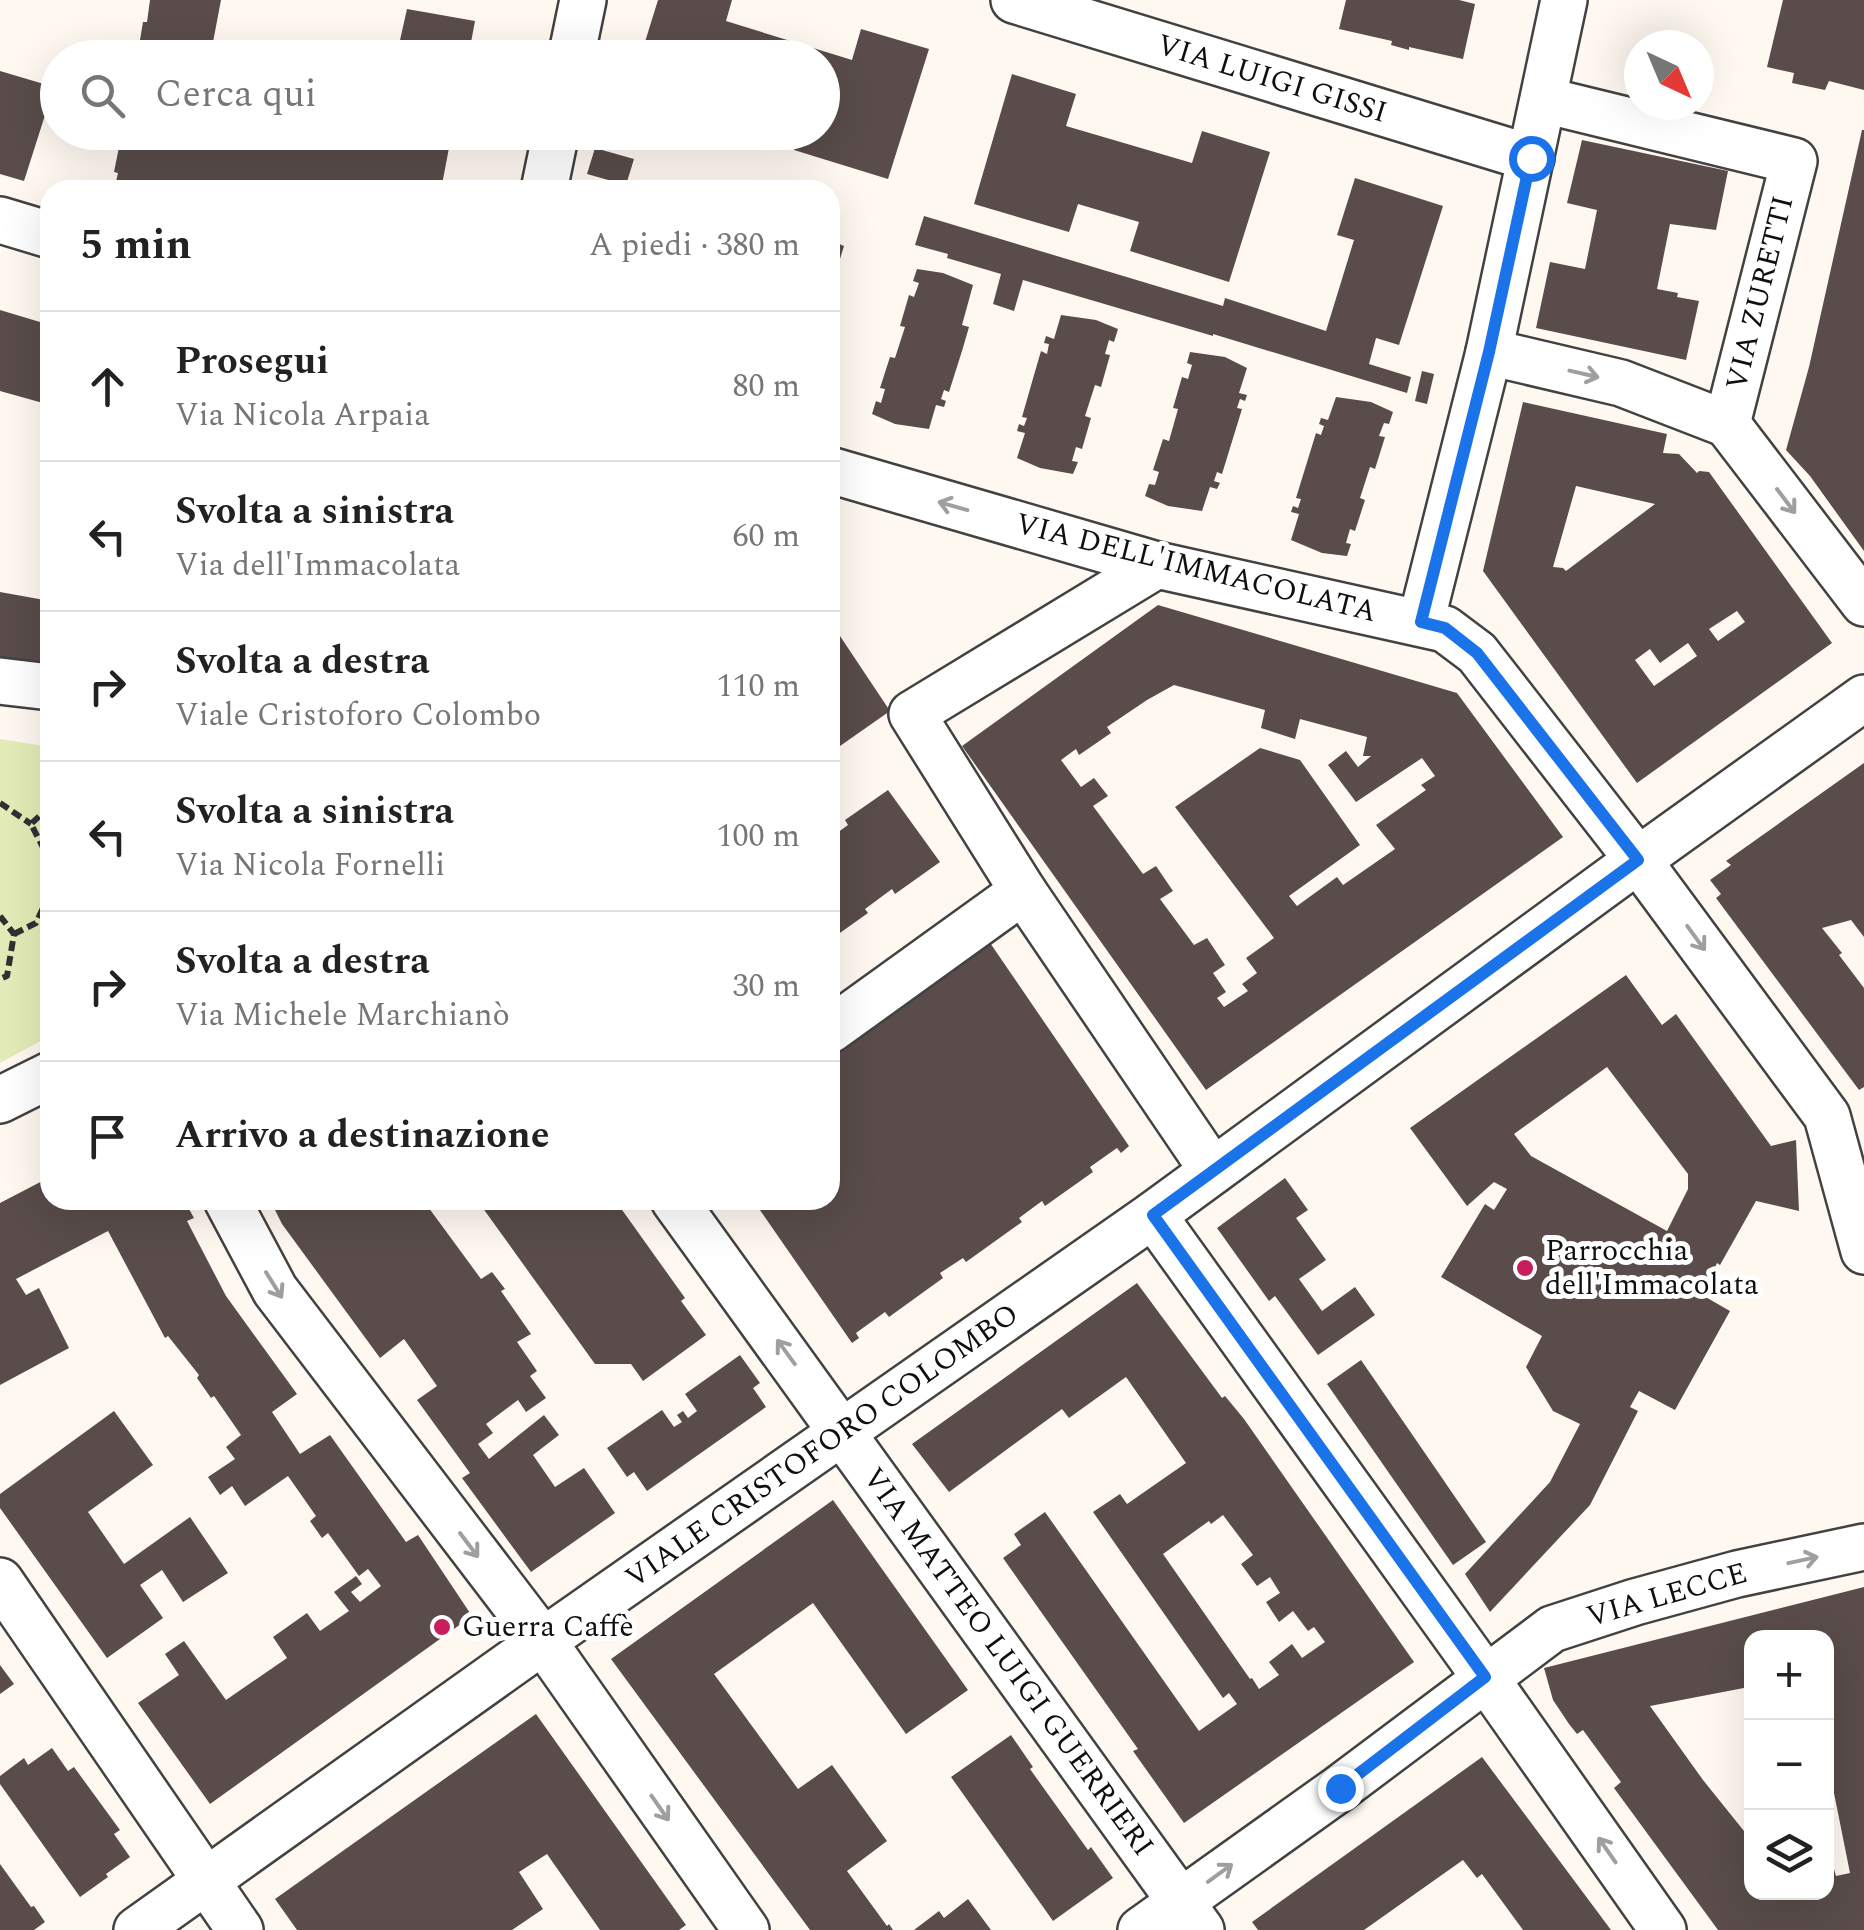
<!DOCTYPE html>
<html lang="it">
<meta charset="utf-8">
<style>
body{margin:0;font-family:Spectral,serif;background:#f6f6f6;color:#222}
.controls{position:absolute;right:30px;bottom:30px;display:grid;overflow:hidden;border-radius:20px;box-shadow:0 10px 40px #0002}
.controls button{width:90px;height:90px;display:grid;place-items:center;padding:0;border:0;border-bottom:2px solid #e0e0e0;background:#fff;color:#222;font:50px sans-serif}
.compass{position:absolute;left:1624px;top:30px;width:90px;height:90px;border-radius:50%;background:#fff;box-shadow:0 10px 40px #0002;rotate:136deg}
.stop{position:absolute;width:30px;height:30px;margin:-22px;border:8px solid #1a73e8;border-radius:50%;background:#fff}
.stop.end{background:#1a73e8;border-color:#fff;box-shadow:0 2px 10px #0008}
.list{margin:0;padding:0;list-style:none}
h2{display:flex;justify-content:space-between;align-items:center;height:130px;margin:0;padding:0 40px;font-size:42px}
h2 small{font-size:32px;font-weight:400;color:#767676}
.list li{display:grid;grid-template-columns:65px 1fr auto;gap:30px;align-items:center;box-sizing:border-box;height:150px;padding:0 40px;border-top:2px solid #e0e0e0}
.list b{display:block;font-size:38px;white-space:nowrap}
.list p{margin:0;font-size:32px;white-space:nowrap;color:#767676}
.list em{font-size:32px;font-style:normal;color:#767676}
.icon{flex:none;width:55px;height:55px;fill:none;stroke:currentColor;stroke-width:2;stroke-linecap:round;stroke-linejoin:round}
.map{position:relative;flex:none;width:1864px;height:1930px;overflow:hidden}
.search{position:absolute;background:#fff;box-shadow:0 10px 40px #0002;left:40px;top:40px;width:800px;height:110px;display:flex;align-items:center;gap:25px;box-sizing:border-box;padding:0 35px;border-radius:55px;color:#767676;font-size:38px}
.panel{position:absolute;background:#fff;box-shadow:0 10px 40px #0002;left:40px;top:180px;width:800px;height:1030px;border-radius:30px}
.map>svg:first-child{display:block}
.green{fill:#e3ecb8}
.building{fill:#594c4b;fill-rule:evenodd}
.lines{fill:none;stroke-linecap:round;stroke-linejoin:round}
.minor-casing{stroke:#424242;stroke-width:50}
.path{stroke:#313131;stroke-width:6;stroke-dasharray:10 5;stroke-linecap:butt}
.minor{stroke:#fff;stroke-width:45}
.oneway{stroke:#9f9f9f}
.route{stroke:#1a73e8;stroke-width:12}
.poi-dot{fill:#c81e5b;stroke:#fff;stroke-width:4}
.labels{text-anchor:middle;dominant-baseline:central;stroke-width:10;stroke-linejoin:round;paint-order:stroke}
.street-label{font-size:30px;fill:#0f0f0f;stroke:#fff}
.poi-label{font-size:30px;fill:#0f0f0f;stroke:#fff;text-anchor:start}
</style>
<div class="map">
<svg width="1864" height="1930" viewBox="0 0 1864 1930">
<rect width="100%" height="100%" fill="#fff8f1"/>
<path class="green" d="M0,739L50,747V1036L0,1063Z"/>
<g class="building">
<path d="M150,0H221L210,58H137L143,22H147Z"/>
<path d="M658,0H732L726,21L852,60L861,29L929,49L888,179L794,150L800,132H822V58H640Z"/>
<path d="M1346,0H1459L1475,4L1463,59L1409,47V50L1391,45L1392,41L1339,29Z"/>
<path d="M1783,0H1864V90L1829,81L1825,90L1792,83L1794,73L1767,67Z"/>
<path d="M407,9L475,21L468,58H396Z"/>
<path d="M0,71L54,87L24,181L0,174Z"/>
<path d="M1012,74L1076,94L1066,126L1192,163L1202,131L1270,152L1229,282L1130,251L1139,222L1078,204L1069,232L974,204Z"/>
<path d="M1862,130H1864V551L1810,476L1786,450L1809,367Z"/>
<path d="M122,132H452L441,190H114L118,173L114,172Z"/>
<path d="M1582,140L1728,171L1716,230L1670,224L1657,289L1678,293L1677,297L1699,301L1686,360L1536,328L1550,262L1585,269L1597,210L1567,203Z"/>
<path d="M595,148L634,159L626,185L587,174Z"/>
<path d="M1355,178L1443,206L1399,345L1376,338L1369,364L1411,377L1407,393L1213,334V336L1023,280L1014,311L993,304L1001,274L947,258L948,254L915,245L924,216L1223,306L1225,298L1326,331L1354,240L1337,235Z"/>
<path d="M830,240L844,246L840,259L835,257L831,269Z"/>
<path d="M917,269L943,273L973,285L962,325L969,327L962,351L949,392L944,390L941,399L946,401L944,407L936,405L929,429L895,424L872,414L876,401L881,403L885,389L880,388L890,357L895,358L905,327L900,326L909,295L914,297L919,283L913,281Z"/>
<path d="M0,310L50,325V405L0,391Z"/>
<path d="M1061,315L1096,320L1118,329L1114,342L1109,340L1105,354L1110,355L1101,387L1095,385L1085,416L1091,418L1082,449L1076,447L1072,461L1078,462L1073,474L1040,468L1017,458L1025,433L1017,431L1019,424L1024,426L1027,418L1022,417L1034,375L1041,351L1047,354L1049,344L1044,343L1046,336L1054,339Z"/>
<path d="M1190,352L1225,357L1247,368L1239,393L1247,395L1245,401L1240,399L1237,408L1242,409L1222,474L1217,472L1214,481L1220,483L1217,489L1210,487L1202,511L1168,506L1145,496L1149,484L1155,485L1159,472L1153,470L1163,439L1169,441L1178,409L1173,408L1182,377L1188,379L1192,365L1187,363Z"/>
<path d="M1422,371L1434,374L1427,404L1415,401Z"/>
<path d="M1336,397L1371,402L1393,412L1389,424L1384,423L1379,436L1385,437L1375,469L1370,467L1360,498L1365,500L1355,531L1350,529L1346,543L1351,544L1347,556L1322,553L1291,540L1299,514L1291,512L1293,506L1298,508L1301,499L1296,498L1316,433L1321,435L1324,426L1319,424L1321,418L1328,420Z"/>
<path d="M1523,402L1667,434L1663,453L1679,454L1697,473L1699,471L1709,472L1832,643L1637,783L1483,571ZM1576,486L1655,504L1566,571L1563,568L1553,567ZM1737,611L1745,622L1718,641L1709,629ZM1688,643L1697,656L1654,686L1635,660L1650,649L1660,663Z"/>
<path d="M0,592L50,601V680L0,671Z"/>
<path d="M1158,605L1457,693L1563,837L1206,1090L962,746ZM1174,685L1265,710L1261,728L1295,739L1300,719L1367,737L1363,756H1371L1358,767L1346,751L1328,765L1356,802L1422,758L1435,776L1421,785L1426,790L1376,825L1395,849L1343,885L1337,877L1297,906L1289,896L1360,845L1300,760L1260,748L1175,807L1274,938L1246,958L1257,973L1242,984L1248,991L1224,1007L1217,998L1226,992L1213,973L1225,965L1207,938L1194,945L1160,899L1173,891L1156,866L1143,874L1093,806L1108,796L1094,778L1081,787L1061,760L1076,749L1079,755L1111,733L1107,727L1147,700Z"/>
<path d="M830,621L890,711L830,753Z"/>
<path d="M1864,763V937L1851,920L1822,928L1842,953L1839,955L1864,988V1087L1859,1090L1716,898L1721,894L1710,880L1731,865L1726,861Z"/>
<path d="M888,790L940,862L895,894L892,889L865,909L868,913L830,940V838L848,825L845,820Z"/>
<path d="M984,934L1129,1146L1121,1153L1117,1148L1090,1167L1093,1172L1045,1206L1042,1201L1019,1218L1022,1222L966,1262L963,1258L940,1273L943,1278L889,1317L885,1312L856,1333L859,1338L852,1343L753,1200H830V1056Z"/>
<path d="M1626,975L1662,1025L1676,1014L1771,1146L1796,1140L1799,1211L1756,1201L1720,1265L1717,1263L1702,1295L1730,1311L1675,1410L1639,1391L1630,1407L1638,1411L1590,1505L1490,1612L1465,1574L1550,1482L1580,1424L1553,1411L1526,1367L1542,1336L1441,1277L1485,1204L1494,1210L1507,1189L1494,1182L1467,1206L1410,1128ZM1607,1067L1688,1174V1189L1667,1231L1531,1156L1514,1134Z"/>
<path d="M50,1177V1200H184L194,1218L187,1221L226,1296L297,1394L272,1412L300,1454L330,1435L406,1542L418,1535L472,1616L210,1804L138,1703L179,1675L165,1654L184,1641L226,1700L287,1658L273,1637L307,1613L320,1631L349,1611L334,1592L356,1576L362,1584L351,1592L360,1602L381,1586L368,1569L359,1576L328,1533L322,1538L310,1521L316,1516L288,1476L245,1506L232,1486L220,1495L208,1477L235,1459L226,1447L241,1435L214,1396L211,1398L197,1378L199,1375L168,1336L165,1338L108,1231L16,1279L26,1295L39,1288L69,1348L0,1385V1203Z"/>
<path d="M1285,1178L1308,1210L1296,1218L1326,1260L1299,1279L1322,1311L1355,1287L1375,1315L1318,1355L1275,1296L1269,1301L1217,1228Z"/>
<path d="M270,1200H423L481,1279L492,1272L505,1289L501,1291L531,1334L517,1342L537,1371L530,1376L546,1398L526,1412L518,1400L486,1424L493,1433L478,1444L489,1459L544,1415L559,1435L533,1455L555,1487L584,1468L615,1513L531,1572L462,1478L470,1473L417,1400L437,1386L404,1339L380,1358L282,1224Z"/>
<path d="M477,1200H615L685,1298L681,1301L706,1335L643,1381L631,1364H595Z"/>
<path d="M1137,1283L1222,1398L1225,1396L1244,1419L1414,1662L1184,1823L1133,1751L1138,1749L1003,1558L1021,1545L1014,1534L1045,1512L1199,1731L1237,1704L1229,1693L1223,1698L1093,1512L1120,1494L1127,1504L1186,1463L1126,1377L1069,1418L1062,1409L949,1492L912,1444ZM1223,1515L1253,1555L1241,1564L1257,1586L1270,1577L1280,1593L1266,1602L1279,1622L1293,1611L1308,1631L1314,1627L1325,1642L1302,1658L1292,1644L1269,1662L1279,1675L1259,1689L1252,1678L1250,1679L1163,1554L1209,1521L1211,1524Z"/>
<path d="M740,1355L760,1383L753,1388L766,1407L647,1491L634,1472L627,1477L607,1448L662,1410L674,1427L682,1422L677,1415L683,1411L688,1418L697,1411L685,1394Z"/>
<path d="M1361,1360L1486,1542L1453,1565L1327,1384Z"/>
<path d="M114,1411L153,1465L88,1512L124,1564L190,1517L228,1573L183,1602L162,1570L140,1585L163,1618L107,1658L0,1508V1494Z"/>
<path d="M833,1500L968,1690L906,1734L813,1603L714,1674L798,1789L832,1765L887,1841L847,1871L887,1926L889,1924L893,1930H810L611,1659Z"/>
<path d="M1864,1587V1930H1718L1614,1788L1621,1782L1583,1730L1577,1734L1569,1724L1553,1700L1544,1668ZM1752,1638H1826L1829,1673H1826V1753L1850,1873L1836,1876L1826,1842V1892L1796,1897L1792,1892H1752V1841L1703,1780L1650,1706L1749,1687L1747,1679L1752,1678Z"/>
<path d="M0,1665L14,1684L0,1694Z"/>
<path d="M536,1714L686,1925L679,1930H600L547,1854L519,1872L543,1909L512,1930H297L275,1899Z"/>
<path d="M1011,1735L1033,1767L1030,1769L1088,1850L1091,1847L1113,1878L1053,1921L951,1777Z"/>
<path d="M52,1748L68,1771L74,1767L120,1830L114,1834L130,1857L106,1874L108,1877L80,1897L0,1784V1776L24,1758L28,1765Z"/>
<path d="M1482,1757L1611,1930H1523L1482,1874L1477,1878L1463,1860L1364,1930H1258L1252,1922Z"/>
<path d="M0,1864L31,1907L34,1906L45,1922L34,1930H0Z"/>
<path d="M968,1899L991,1930H914L939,1911L944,1918Z"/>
</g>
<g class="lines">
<g class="minor-casing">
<g id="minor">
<path d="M1014,0L1531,158"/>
<path d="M571,58L583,0"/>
<path d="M1544,100L1794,161L1727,424"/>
<path d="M544,190L556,132"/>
<path d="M0,220L50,235"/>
<path d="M1489,352L1621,383L1727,424"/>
<path d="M1727,424L1864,603"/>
<path d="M830,470L1157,565L1445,629L1477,653L1638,860L1827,1116L1864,1251"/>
<path d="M1157,565L912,714L1023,891L1213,1171"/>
<path d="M1421,622L1489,352L1564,0"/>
<path d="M0,681L50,687"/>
<path d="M830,1030L1023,891"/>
<path d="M0,1100L50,1075"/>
<path d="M227,1200L275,1290L543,1641L746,1930"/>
<path d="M674,1200L1201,1930"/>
<path d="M1153,1215L1485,1677L1663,1930"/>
<path d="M0,1581L240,1930"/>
<path d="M137,1930L543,1641L1153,1215L1638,860L1864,698"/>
<path d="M1141,1930L1340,1788L1552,1629L1635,1602L1737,1574L1864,1547"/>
</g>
</g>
<g class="path">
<path d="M0,803L31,824"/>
<path d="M50,806L31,824L50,861"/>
<path d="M0,916L14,934L7,976L0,979"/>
<path d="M14,934L36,923L50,893"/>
</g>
<use href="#minor" class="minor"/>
</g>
<defs><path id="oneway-shaft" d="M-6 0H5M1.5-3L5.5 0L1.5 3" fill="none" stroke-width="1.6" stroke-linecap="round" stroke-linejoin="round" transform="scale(2.5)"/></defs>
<g class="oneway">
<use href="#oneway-shaft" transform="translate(1584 374) rotate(13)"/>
<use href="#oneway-shaft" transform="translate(1786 501) rotate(53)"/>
<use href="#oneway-shaft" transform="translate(953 506) rotate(-164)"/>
<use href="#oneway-shaft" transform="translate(1696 938) rotate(54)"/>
<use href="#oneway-shaft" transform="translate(274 1285) rotate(58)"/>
<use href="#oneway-shaft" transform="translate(786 1352) rotate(-126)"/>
<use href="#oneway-shaft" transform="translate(469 1545) rotate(53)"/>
<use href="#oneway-shaft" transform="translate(1803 1560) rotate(-12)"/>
<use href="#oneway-shaft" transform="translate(660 1808) rotate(55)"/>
<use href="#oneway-shaft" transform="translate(1607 1850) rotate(-125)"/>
<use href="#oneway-shaft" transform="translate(1220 1873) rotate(-36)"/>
</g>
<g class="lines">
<path class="route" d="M1340,1788L1485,1677L1153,1215L1638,860L1477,653L1445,628L1421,622L1489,352L1531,158"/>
</g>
<g class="poi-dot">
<circle cx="1525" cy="1268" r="10"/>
<circle cx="442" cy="1627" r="10"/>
</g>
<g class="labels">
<g class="street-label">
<text transform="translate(1272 79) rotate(17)">VIA LUIGI GISSI</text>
<text transform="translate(1760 293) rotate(-76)">VIA ZURETTI</text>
<text transform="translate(1196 568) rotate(14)">VIA DELL'IMMACOLATA</text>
<text transform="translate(822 1446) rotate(-35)">VIALE CRISTOFORO COLOMBO</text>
<text transform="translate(1667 1595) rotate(-16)">VIA LECCE</text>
<text transform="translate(1008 1662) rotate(54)">VIA MATTEO LUIGI GUERRIERI</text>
</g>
<g class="poi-label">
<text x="1545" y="1251">Parrocchia<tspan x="1545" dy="34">dell'Immacolata</tspan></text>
<text x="462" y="1627">Guerra Caffè</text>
</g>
</g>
</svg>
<div class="controls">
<button>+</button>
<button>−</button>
<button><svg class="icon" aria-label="layers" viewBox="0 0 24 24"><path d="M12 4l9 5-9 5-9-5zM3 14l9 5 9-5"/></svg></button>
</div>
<svg class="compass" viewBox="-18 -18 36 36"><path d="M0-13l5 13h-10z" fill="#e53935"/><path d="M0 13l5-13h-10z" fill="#767676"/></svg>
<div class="stop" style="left:1531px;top:158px"></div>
<div class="stop end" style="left:1340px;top:1788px"></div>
<div class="search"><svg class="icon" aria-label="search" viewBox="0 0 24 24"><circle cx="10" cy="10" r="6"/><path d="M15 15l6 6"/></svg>Cerca qui</div>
<section class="panel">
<h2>5 min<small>A piedi · 380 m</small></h2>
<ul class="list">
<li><svg class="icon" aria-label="ahead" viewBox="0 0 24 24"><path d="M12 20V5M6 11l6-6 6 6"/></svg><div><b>Prosegui</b><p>Via Nicola Arpaia</p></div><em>80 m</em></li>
<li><svg class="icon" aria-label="left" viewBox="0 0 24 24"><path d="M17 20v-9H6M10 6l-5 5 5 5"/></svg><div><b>Svolta a sinistra</b><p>Via dell'Immacolata</p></div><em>60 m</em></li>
<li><svg class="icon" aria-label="right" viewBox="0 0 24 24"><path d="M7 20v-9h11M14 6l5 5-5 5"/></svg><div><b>Svolta a destra</b><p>Viale Cristoforo Colombo</p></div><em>110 m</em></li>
<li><svg class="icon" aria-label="left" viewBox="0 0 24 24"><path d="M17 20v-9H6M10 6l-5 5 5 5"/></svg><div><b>Svolta a sinistra</b><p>Via Nicola Fornelli</p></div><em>100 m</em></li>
<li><svg class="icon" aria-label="right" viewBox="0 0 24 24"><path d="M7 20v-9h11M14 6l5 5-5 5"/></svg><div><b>Svolta a destra</b><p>Via Michele Marchianò</p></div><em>30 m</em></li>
<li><svg class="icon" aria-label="arrive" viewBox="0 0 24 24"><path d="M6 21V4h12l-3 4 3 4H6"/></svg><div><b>Arrivo a destinazione</b></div></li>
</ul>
</section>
</div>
